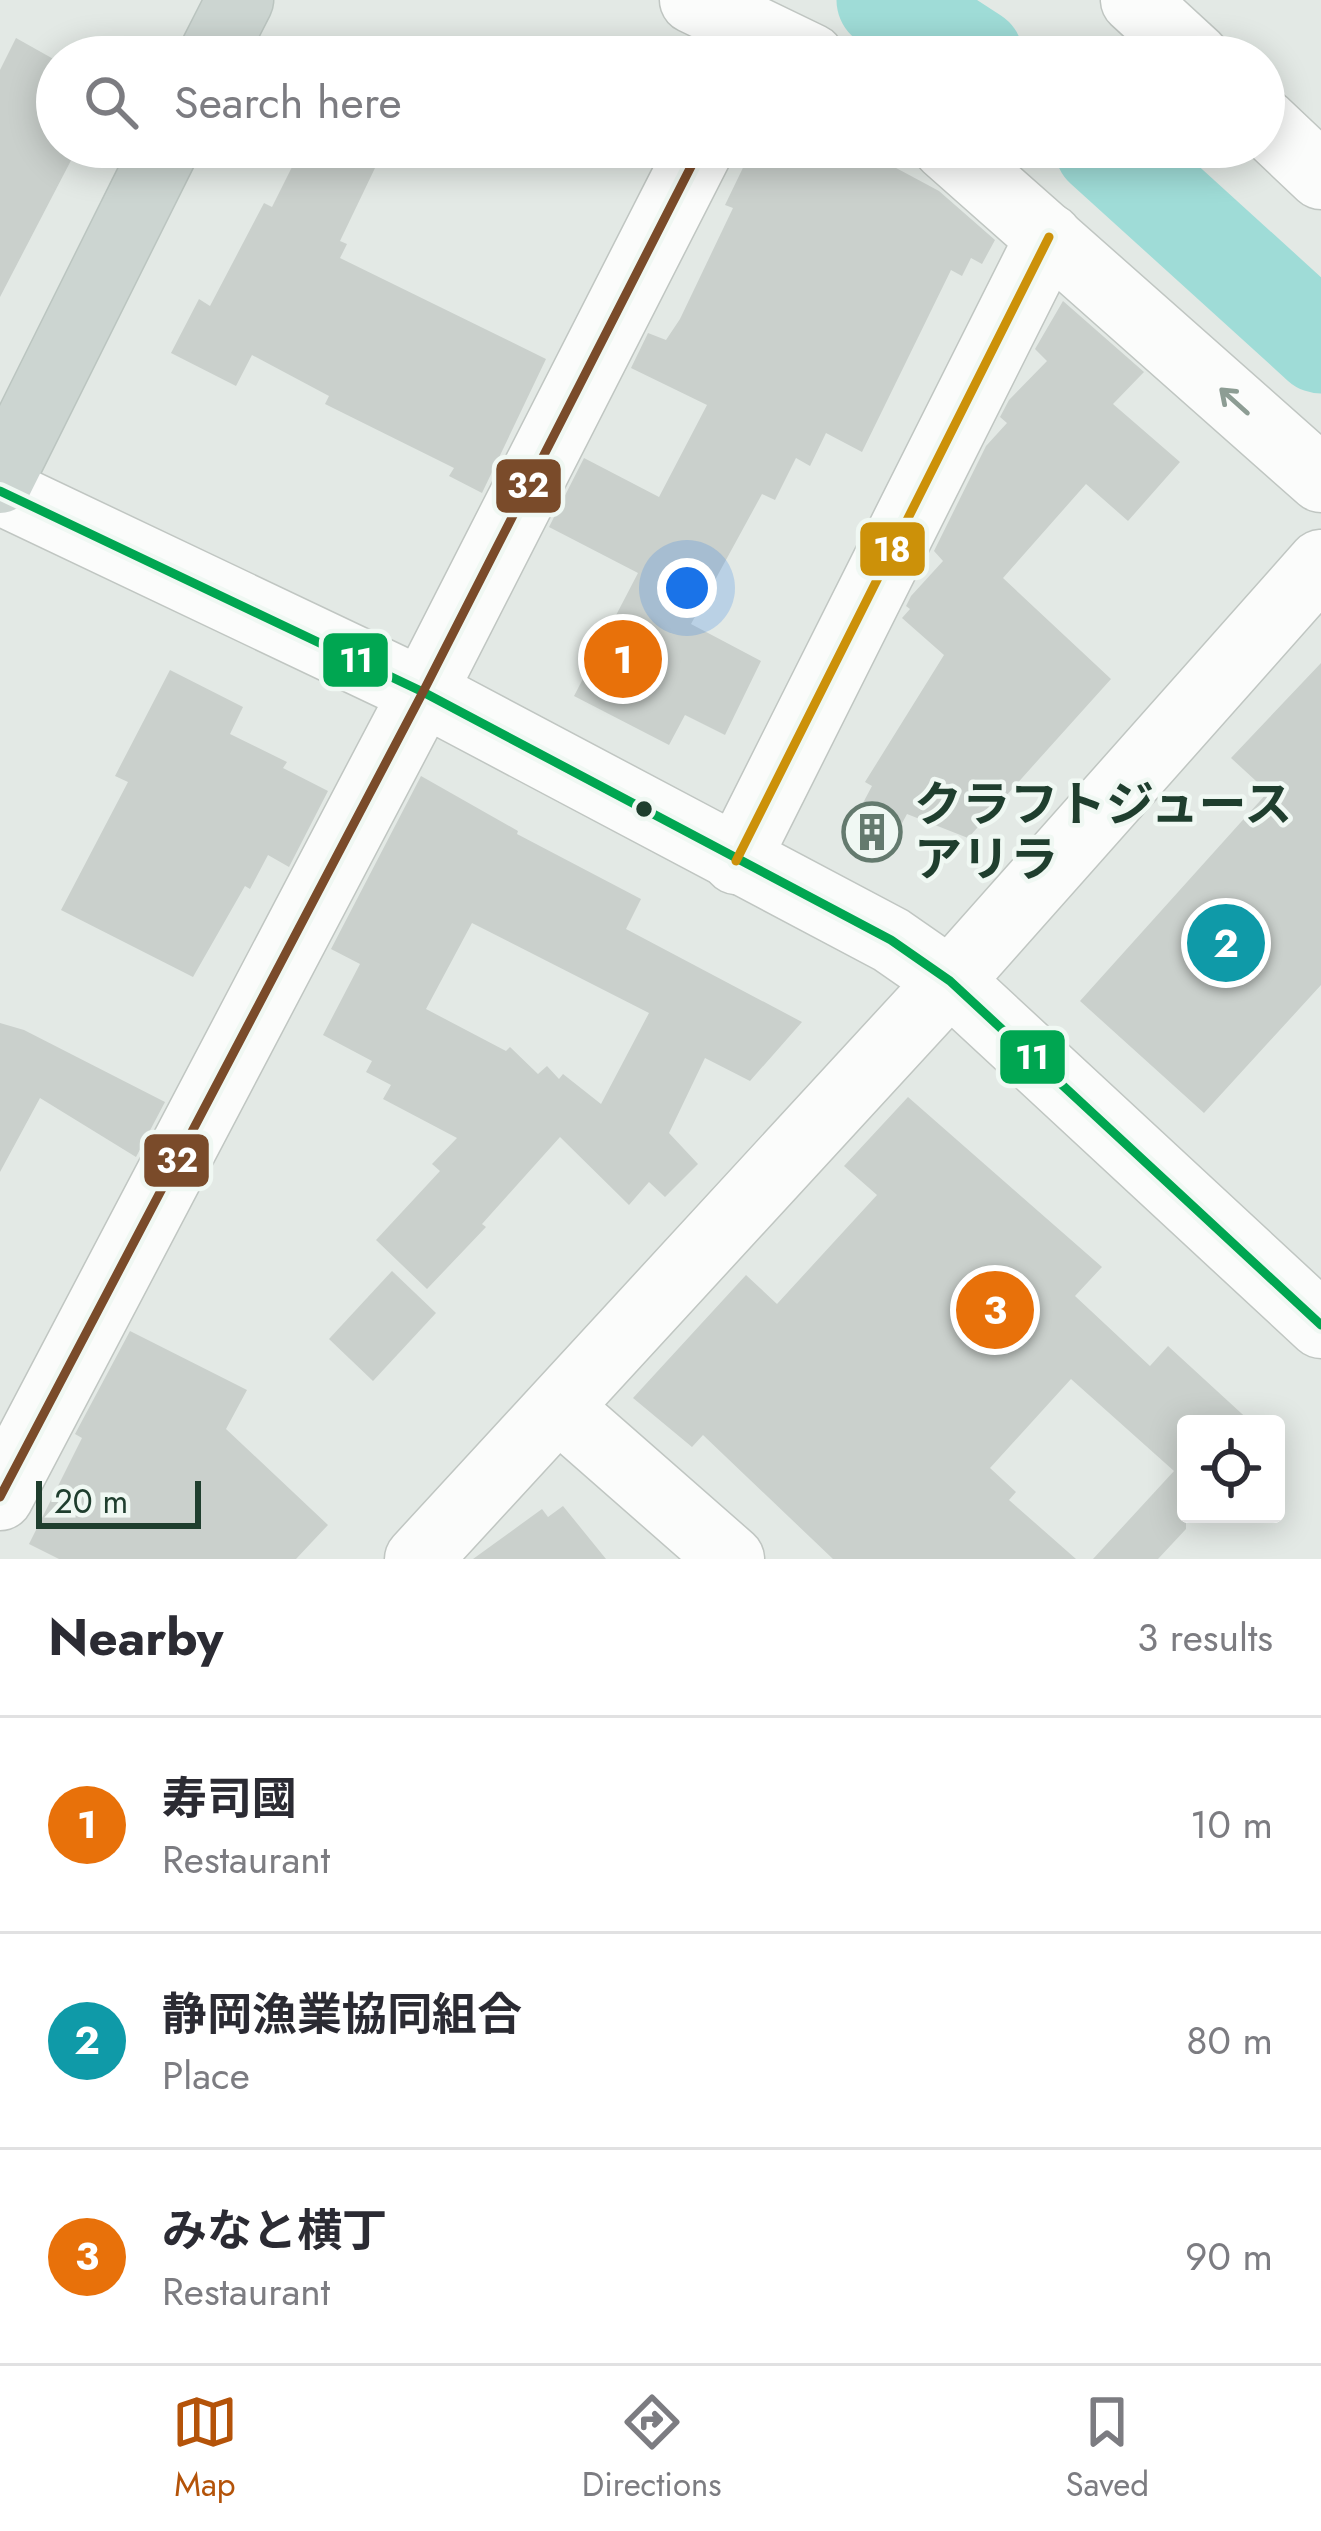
<!DOCTYPE html>
<meta charset="utf-8">
<style>
body{margin:0;font-family:Jost,"Noto Sans JP",sans-serif;background:#f2f2f3;color:#2b2b33}
.controls{position:absolute;right:36px;bottom:36px;display:grid;overflow:hidden;border-radius:12px;box-shadow:0 6px 30px #0003}
.controls button{width:108px;height:108px;display:grid;place-items:center;padding:0;border:0;border-bottom:3px solid #e1e1e2;background:#fff;color:#2b2b33;font:60px sans-serif}
.scale{position:absolute;left:36px;bottom:30px;width:165px;box-sizing:border-box;padding-left:12px;border:6px solid #1f3e2e;border-top:0;font-size:33px;line-height:42px;white-space:nowrap;color:#1f3e2e;-webkit-text-stroke:9px #f0f8f3;paint-order:stroke}
.you{position:absolute;left:687px;top:588px;width:42px;height:42px;margin:-30px;border:9px solid #fff;border-radius:50%;background:#1a73e8;box-shadow:0 0 0 18px #1a73e833}
.badge{display:grid;place-items:center;width:78px;height:78px;border-radius:50%;background:#b45309;color:#fff;font-size:39px;font-weight:700}
.pin{position:absolute;translate:-50% -50%;border:6px solid #fff;box-shadow:0 3px 12px #0006}
.list{margin:0;padding:0;list-style:none}
h2{display:flex;justify-content:space-between;align-items:center;height:156px;margin:0;padding:0 48px;font-size:51px}
h2 small{font-size:39px;font-weight:400;color:#7c7c81}
.list li{display:grid;grid-template-columns:78px 1fr auto;gap:36px;align-items:center;box-sizing:border-box;height:216px;padding:0 48px;border-top:3px solid #e1e1e2}
.list b{display:block;font-size:45px;white-space:nowrap}
.list p{margin:0;font-size:39px;white-space:nowrap;color:#7c7c81}
.list em{font-size:39px;font-style:normal;color:#7c7c81}
.icon{flex:none;width:66px;height:66px;fill:none;stroke:currentColor;stroke-width:2;stroke-linecap:round;stroke-linejoin:round}
.map{position:relative;flex:none;width:1321px;height:1559px;overflow:hidden}
.search{position:absolute;background:#fff;box-shadow:0 6px 30px #0003;left:36px;right:36px;top:36px;height:132px;display:flex;align-items:center;gap:30px;box-sizing:border-box;padding:0 42px;border-radius:66px;color:#7c7c81;font-size:45px}
.sheet{height:804px;background:#fff}
nav{display:flex;justify-content:space-around;align-items:center;box-sizing:border-box;height:168px;border-top:3px solid #e1e1e2;background:#fff;font-size:33px;color:#7c7c81}
nav a{display:grid;justify-items:center;gap:6px}
nav .on{color:#b45309}
.map>svg:first-child{display:block}
.lines{fill:none;stroke-linecap:round;stroke-linejoin:round}
.river{stroke:#9fdcd7;stroke-width:99}
.building{fill:#cad0cc;fill-rule:evenodd}
.minor-casing{stroke:#c0c6c2;stroke-width:69}
.major-casing{stroke:#bbc5c0;stroke-width:69}
.minor{stroke:#fbfcfb;stroke-width:66}
.major{stroke:#ccd5d1;stroke-width:66}
.bus-1-casing{stroke:#f0f8f3;stroke-width:18}
.bus-2-casing{stroke:#f0f8f3;stroke-width:18}
.bus-3-casing{stroke:#f0f8f3;stroke-width:18}
.bus-1{stroke:#00a651;stroke-width:9}
.bus-2{stroke:#cc9109;stroke-width:9}
.bus-3{stroke:#7a4b2a;stroke-width:9}
.oneway{stroke:#8d9d94}
.bus-dot{fill:#1f3e2e;stroke:#f0f8f3;stroke-width:4.5}
.labels{text-anchor:middle;dominant-baseline:central;stroke-width:9;stroke-linejoin:round;paint-order:stroke}
.poi-label{font-size:48px;font-weight:bold;fill:#1f3e2e;stroke:#f0f8f3;text-anchor:start}
.line-badge{stroke:#f0f8f3;stroke-width:4.5}
.badge-label{font-size:33px;text-anchor:middle;font-weight:bold;fill:#fff}
</style>
<div class="map">
<svg width="1321" height="1559" viewBox="0 0 1321 1559">
<rect width="100%" height="100%" fill="#e3e9e5"/>
<g class="lines">
<g class="river">
<path d="M886,0L974,57"/>
<path d="M1104,147L1321,344"/>
</g>
</g>
<g class="building">
<path d="M16,38L57,61V147H78L0,297V70Z"/>
<path d="M302,147H333L375,168L340,241L347,244L340,258L546,359L482,493L449,476L454,468L325,404L329,396L252,355L236,386L171,353L199,299L210,306L264,203L272,207Z"/>
<path d="M753,147H857L939,191L995,240L982,264L971,258L962,276L951,270L862,452L826,433L810,466L796,458L775,500L762,494L691,624L761,661L725,735L685,715L669,745L574,696L638,573L549,527L584,458L659,497L707,405L631,368L648,333L666,340L680,319L733,208L725,205Z"/>
<path d="M1063,301L1144,372L1113,404L1180,462L1128,521L1086,484L1003,578L1111,679L968,838L907,814L886,853L847,833L872,786L865,782L944,655L902,618L910,609L906,606L911,596L943,561L934,551L986,446L1007,423L1000,417L1009,400L1047,361L1035,349Z"/>
<path d="M1321,663V985L1204,1113L1080,1001L1268,792L1231,758Z"/>
<path d="M170,670L243,707L230,734L287,762L283,768L328,791L289,867L268,855L250,889L245,886L193,977L61,910L128,782L115,776Z"/>
<path d="M421,776L518,831L517,834L641,899L626,929L802,1022L750,1081L705,1058L669,1133L698,1164L665,1197L649,1182L629,1205L560,1137L482,1224L486,1227L427,1289L376,1240L440,1171L432,1164L457,1138L383,1099L391,1085L366,1072L372,1061L323,1035L360,964L331,949ZM472,923L649,1013L601,1104L563,1074L559,1079L547,1066L538,1074L510,1047L506,1051L426,1009Z"/>
<path d="M0,1023L24,1030L165,1102L136,1157L40,1098L0,1172Z"/>
<path d="M908,1097L1102,1267L1075,1296L1150,1366L1168,1346L1253,1424H1186V1529L1158,1559H1093L1174,1471L1071,1379L990,1468L1016,1492L1009,1500L1076,1559H833L703,1435L692,1447L633,1398L746,1275L777,1304L877,1195L844,1166Z"/>
<path d="M392,1271L436,1313L373,1381L329,1339Z"/>
<path d="M130,1331L247,1390L226,1429L328,1525L296,1559H59L29,1544L82,1438L75,1434Z"/>
<path d="M563,1506L606,1559H473L542,1509L548,1517Z"/>
</g>
<g class="lines">
<g class="minor-casing">
<g id="minor">
<path d="M693,0L811,57"/>
<path d="M1134,0L1196,57"/>
<path d="M1264,122L1321,176"/>
<path d="M946,147L1321,479"/>
<path d="M0,491L423,692L891,940L950,981L1321,1325"/>
<path d="M736,861L1049,237"/>
<path d="M560,1409L731,1559"/>
<path d="M0,1497L423,692L701,147"/>
<path d="M418,1559L950,981L1321,563"/>
</g>
</g>
<g class="major-casing">
<g id="major">
<path d="M211,57L240,0"/>
<path d="M0,480L166,147"/>
</g>
</g>
<use href="#minor" class="minor"/>
<use href="#major" class="major"/>
<g class="bus-1-casing">
<path id="bus-1" d="M0,491L423,692L891,940L950,981L1321,1325"/>
</g>
<g class="bus-2-casing">
<path id="bus-2" d="M736,861L1049,237"/>
</g>
<g class="bus-3-casing">
<path id="bus-3" d="M0,1497L423,692L701,147"/>
</g>
<use href="#bus-1" class="bus-1"/>
<use href="#bus-2" class="bus-2"/>
<use href="#bus-3" class="bus-3"/>
</g>
<defs><path id="oneway-shaft" d="M-6 0H5M1.5-3L5.5 0L1.5 3" fill="none" stroke-width="1.6" stroke-linecap="round" stroke-linejoin="round" transform="scale(3)"/></defs>
<use class="oneway" href="#oneway-shaft" transform="translate(1234 401) rotate(-138)"/>
<defs>
<g id="building-ring" transform="scale(3)"><circle r="9.5" fill="#f0f8f3" stroke="#647a6e" stroke-width="1.5"/><path d="M-4-6H4V6H1V3H-1V6H-4ZM-2.5-4.3h1.7v1.8h-1.7ZM.8-4.3h1.7v1.8H.8ZM-2.5-1h1.7V.8h-1.7ZM.8-1h1.7V.8H.8Z" fill="#647a6e"/></g>
</defs>
<g fill-rule="evenodd">
<use href="#building-ring" x="872" y="832"/>
</g>
<circle class="bus-dot" cx="644" cy="809" r="10"/>
<g class="labels">
<g class="poi-label">
<text x="914" y="804">クラフトジュース<tspan x="914" dy="55">アリラ</tspan></text>
</g>
</g>
<g class="line-badge">
<rect x="494" y="457" width="69" height="58" rx="12" fill="#7a4b2a"/>
<rect x="858" y="520" width="69" height="58" rx="12" fill="#cc9109"/>
<rect x="321" y="631" width="69" height="58" rx="12" fill="#00a651"/>
<rect x="998" y="1028" width="69" height="58" rx="12" fill="#00a651"/>
<rect x="142" y="1132" width="69" height="57" rx="12" fill="#7a4b2a"/>
</g>
<g class="badge-label">
<text x="528" y="497">32</text>
<text x="892" y="561">18</text>
<text x="356" y="672">11</text>
<text x="1032" y="1069">11</text>
<text x="177" y="1172">32</text>
</g>
</svg>
<div class="controls">
<button><svg class="icon" aria-label="locate" viewBox="0 0 24 24"><circle cx="12" cy="12" r="6"/><path d="M12 2v4M12 18v4M2 12h4M18 12h4"/></svg></button>
</div>
<div class="scale">20 m</div>
<div class="you"></div>
<div class="pin badge" style="left:623px;top:659px;background:#e8710a">1</div>
<div class="pin badge" style="left:1226px;top:943px;background:#0f9aa8">2</div>
<div class="pin badge" style="left:995px;top:1310px;background:#e8710a">3</div>
<div class="search"><svg class="icon" aria-label="search" viewBox="0 0 24 24"><circle cx="10" cy="10" r="6"/><path d="M15 15l6 6"/></svg>Search here</div>
</div>
<section class="sheet">
<h2>Nearby<small>3 results</small></h2>
<ul class="list">
<li><span class="badge" style="background:#e8710a">1</span><div><b>寿司國</b><p>Restaurant</p></div><em>10 m</em></li>
<li><span class="badge" style="background:#0f9aa8">2</span><div><b>静岡漁業協同組合</b><p>Place</p></div><em>80 m</em></li>
<li><span class="badge" style="background:#e8710a">3</span><div><b>みなと横丁</b><p>Restaurant</p></div><em>90 m</em></li>
</ul>
</section>
<nav>
<a class="on"><svg class="icon" aria-label="map" viewBox="0 0 24 24"><path d="M3 6l6-2 6 2 6-2v14l-6 2-6-2-6 2zM9 4v14M15 6v14"/></svg>Map</a>
<a><svg class="icon" aria-label="directions" viewBox="0 0 24 24"><path d="M12 3l9 9-9 9-9-9zM9 14v-3h6M13 9l2 2-2 2"/></svg>Directions</a>
<a><svg class="icon" aria-label="saved" viewBox="0 0 24 24"><path d="M7 4h10v16l-5-4-5 4z"/></svg>Saved</a>
</nav>
